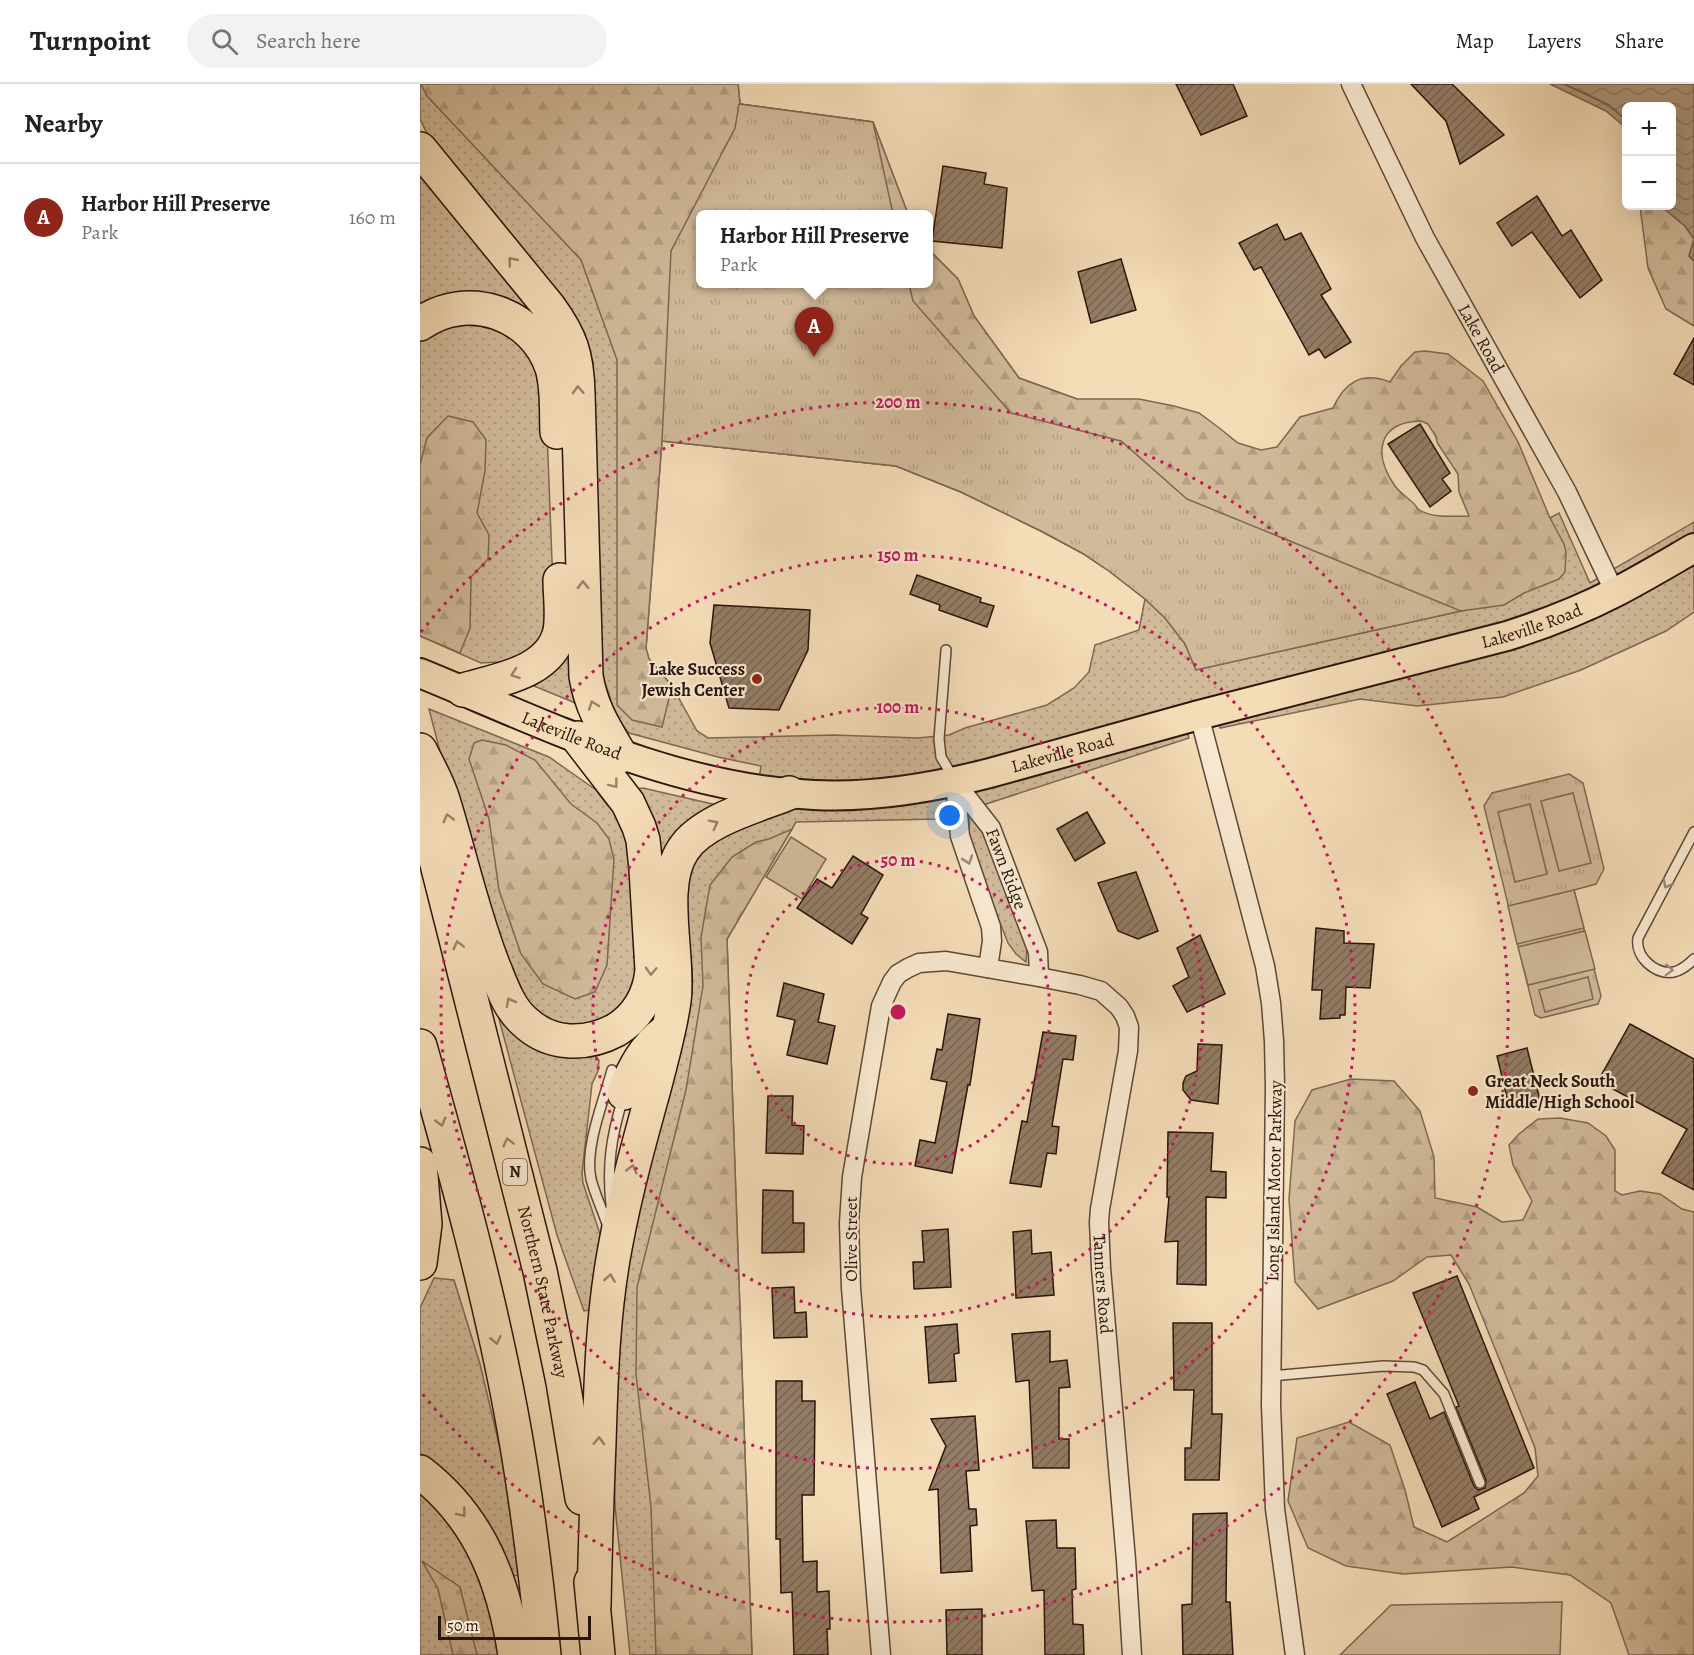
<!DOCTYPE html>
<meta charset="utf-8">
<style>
body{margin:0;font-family:Alegreya,serif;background:#f2f2f2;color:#202124}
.controls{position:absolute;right:18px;top:18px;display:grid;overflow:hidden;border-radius:9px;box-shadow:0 6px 24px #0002}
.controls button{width:54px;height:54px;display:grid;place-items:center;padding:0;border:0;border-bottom:2px solid #e0e0e0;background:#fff;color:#202124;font:30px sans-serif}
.scale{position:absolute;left:18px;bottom:15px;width:153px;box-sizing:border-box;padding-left:6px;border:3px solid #29150c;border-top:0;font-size:16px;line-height:21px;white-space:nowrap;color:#29150c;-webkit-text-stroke:4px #f8e8d0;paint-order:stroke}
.you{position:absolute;left:530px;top:732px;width:21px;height:21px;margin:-15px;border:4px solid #fff;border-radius:50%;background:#1a73e8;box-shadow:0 0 0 9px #1a73e833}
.badge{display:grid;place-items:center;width:39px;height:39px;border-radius:50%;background:#8f2418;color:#fff;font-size:20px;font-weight:700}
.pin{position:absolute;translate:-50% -50px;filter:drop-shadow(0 2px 3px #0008)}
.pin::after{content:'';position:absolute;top:32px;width:21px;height:18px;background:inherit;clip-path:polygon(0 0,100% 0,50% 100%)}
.popup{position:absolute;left:276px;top:126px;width:237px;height:78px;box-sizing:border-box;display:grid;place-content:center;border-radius:9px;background:#fff;filter:drop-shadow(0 2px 4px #0005);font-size:20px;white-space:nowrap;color:#757577}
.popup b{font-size:22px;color:#202124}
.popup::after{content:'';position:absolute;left:50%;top:100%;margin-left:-12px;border:12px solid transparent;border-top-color:#fff}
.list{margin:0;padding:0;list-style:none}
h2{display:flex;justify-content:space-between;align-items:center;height:78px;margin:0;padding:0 24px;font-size:26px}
h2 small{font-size:20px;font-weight:400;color:#757577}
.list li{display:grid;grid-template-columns:39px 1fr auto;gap:18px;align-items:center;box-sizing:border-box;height:108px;padding:0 24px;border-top:2px solid #e0e0e0}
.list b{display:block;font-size:22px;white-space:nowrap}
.list p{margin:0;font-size:20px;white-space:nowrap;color:#757577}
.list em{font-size:20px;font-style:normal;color:#757577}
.icon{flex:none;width:33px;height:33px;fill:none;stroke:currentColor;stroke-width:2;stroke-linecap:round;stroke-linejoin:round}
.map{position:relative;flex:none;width:1274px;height:1571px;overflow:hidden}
header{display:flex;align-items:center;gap:36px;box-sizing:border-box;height:84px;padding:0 30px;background:#fff;border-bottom:2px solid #e0e0e0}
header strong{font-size:28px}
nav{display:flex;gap:33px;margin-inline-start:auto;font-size:21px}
.search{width:420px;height:54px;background:#f2f2f2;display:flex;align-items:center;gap:15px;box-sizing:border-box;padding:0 21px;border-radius:33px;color:#757577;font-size:22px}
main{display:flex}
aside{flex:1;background:#fff}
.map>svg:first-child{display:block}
.grass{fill:url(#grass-dots);stroke:#7d6853;stroke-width:1.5;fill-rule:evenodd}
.forest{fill:url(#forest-firs);stroke:#7d6853;stroke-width:1.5;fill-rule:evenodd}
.park{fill:url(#park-tufts);stroke:#7d6853;stroke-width:1.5}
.pitch{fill:#d1ba9a;stroke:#7d6853;stroke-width:1.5}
.water{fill:url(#water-waves);stroke:#796450;stroke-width:1.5}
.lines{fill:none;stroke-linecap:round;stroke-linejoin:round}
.shore{stroke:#6c5644;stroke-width:1.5}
.building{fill:url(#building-hatch);stroke:#29150c;stroke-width:1.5}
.lane-casing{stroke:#5c4737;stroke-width:12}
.street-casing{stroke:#5c4737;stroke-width:21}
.primary-casing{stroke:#29150c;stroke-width:32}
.highway-casing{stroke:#29150c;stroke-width:36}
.lane{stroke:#f8e8d0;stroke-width:9}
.street{stroke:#f8e8d0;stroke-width:18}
.primary{stroke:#f4dcb7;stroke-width:28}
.highway{stroke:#f4dcb7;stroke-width:33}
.oneway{stroke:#99826a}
.oneway2{stroke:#9b8978}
.ring{fill:none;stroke:#c2185b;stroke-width:3;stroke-dasharray:3 6}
.poi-dot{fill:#8f2418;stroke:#f8e8d0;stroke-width:2}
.labels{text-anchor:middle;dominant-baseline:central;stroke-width:4.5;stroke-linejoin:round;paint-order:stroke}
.shield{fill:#f8e8d0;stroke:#675447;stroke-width:1.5}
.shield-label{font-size:16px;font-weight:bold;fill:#29150c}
.street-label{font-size:18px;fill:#29150c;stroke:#f8e8d0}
.poi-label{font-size:18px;font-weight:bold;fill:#29150c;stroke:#f8e8d0;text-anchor:end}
.centre{fill:#c2185b;stroke:#f8e8d0;stroke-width:3}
.ring-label{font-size:18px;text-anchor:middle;font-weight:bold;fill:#c2185b;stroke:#f8e8d0;stroke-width:4.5;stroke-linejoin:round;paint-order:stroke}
</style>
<header>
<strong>Turnpoint</strong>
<div class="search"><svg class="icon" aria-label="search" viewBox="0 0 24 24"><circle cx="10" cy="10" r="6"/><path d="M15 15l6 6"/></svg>Search here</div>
<nav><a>Map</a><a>Layers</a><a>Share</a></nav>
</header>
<main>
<aside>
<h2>Nearby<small></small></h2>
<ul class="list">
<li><span class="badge">A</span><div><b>Harbor Hill Preserve</b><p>Park</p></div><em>160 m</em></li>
</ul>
</aside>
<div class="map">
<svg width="1274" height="1571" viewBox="0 0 1274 1571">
<defs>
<pattern id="grass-dots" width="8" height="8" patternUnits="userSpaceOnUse" patternTransform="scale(1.5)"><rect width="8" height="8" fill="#d1ba9a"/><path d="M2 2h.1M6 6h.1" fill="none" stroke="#b39f84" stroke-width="1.8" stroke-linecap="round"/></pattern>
<pattern id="forest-firs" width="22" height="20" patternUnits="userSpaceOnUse" patternTransform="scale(1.5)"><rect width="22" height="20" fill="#d1ba9a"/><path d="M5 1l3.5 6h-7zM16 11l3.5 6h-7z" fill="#b39f84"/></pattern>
<pattern id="park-tufts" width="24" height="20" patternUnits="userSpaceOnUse" patternTransform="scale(1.5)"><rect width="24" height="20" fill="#d1ba9a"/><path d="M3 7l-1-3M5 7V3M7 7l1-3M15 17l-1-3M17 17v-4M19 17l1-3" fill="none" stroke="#b39f84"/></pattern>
<pattern id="water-waves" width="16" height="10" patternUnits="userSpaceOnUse" patternTransform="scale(1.5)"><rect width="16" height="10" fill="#af987d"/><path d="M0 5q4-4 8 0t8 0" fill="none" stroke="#8e7b65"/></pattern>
<pattern id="building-hatch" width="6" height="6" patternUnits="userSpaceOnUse" patternTransform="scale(1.5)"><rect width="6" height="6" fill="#937c65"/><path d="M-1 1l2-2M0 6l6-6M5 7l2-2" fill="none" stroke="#786452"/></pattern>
</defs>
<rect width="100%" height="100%" fill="#f4dcb7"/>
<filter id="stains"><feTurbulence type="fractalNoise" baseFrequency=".00333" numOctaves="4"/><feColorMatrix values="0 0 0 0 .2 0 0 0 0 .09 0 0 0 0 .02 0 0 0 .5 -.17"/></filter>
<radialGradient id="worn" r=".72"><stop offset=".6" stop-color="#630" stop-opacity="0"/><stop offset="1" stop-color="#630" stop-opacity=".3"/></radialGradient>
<g class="grass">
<path d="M0,0H318L320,20L453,38L488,130H280V200H508V165L538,195L554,232L599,294L657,315L840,430L1130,434L1139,429L1170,499L1274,438V528L1246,547L1161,586L1083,613L997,622L940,615L800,644L797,630L765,638L769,654L520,735L376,738L307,855L332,1571H210L195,1422L192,1332L198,1258L210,1164L262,956L271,904L265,815L270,781L291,754L333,736L341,682L298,673L209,649L197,635L181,586L173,278L156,234L9,53L0,35ZM242,357L476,382L541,408L621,447L662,469L689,487L725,515L719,546L675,561L669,588L654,604L627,621L545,644L529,651L498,654L414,651L288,654L277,647L252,602L229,575L226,565Z"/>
<path d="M0,78L129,233L0,227Z"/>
<path d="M33,236H69L100,256L125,296L134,528L109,576L61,579L0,552V254Z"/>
<path d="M152,556L158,620L114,602L141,578Z"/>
<path d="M9,625L129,673L176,706L188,722L200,721L216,764L224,888L204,930L151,945L124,939L101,915L55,803Z"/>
<path d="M223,704L301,722L249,777L238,766L216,705Z"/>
<path d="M549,732L558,738L568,753L607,862L606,878L596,870L588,859L553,771L549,751Z"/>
<path d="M90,932L172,969L179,976L178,987L172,1000L162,1089L163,1099L184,1162L175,1225L164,1227L137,1151L79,935Z"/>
<path d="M14,1194L34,1196L60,1280L83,1377L100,1491L92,1492L35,1402L0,1369V1224Z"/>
<path d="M0,1401L12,1408L71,1504L79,1571H0Z"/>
</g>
<g class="forest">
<path d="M1,0H318L320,20L453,38L488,130H280V200H508V165L538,195L554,232L599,294L657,315H719L754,322L779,329L798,343L818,359L841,366L857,363L880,333L913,324C925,298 942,287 970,298L981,282L995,268L1005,267L1028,270L1063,297L1098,358L1130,434L1144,460L1146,468L1145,488L1139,495L1104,509L1084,521L1041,527L776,586L765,560L745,534L725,515L689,487L662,469L621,447L541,408L476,382L242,357L226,564L229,575L252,602L242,643L212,636L197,621V276L161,176L7,12ZM1001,337L1008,340L1015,351L1018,360L1038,390L1039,408L1049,432C1033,432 1012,435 998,425C996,423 995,420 992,418C987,413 980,409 975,402C953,371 957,338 1001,337Z"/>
<path d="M1220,122H1241L1265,142L1274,155L1269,172L1274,177V242L1246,225L1228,184Z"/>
<path d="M28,332L53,338L66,356L65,387L57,429L69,451L68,475L51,493L50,544L40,569L0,552V381L7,354Z"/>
<path d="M62,656L86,661L115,676L151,720L177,739L189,755L194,775L187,881L175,908L155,915L123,900L101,870L79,806L69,735L49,675L54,659Z"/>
<path d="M372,745L307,855L332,1571H236L231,1423L216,1290L217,1203L266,1006L283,902L281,853L290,801L312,773L336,758L349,755Z"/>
<path d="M931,995L974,997L1000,1027L1014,1073L1015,1114L1057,1123L1082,1138L1103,1136L1112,1117L1093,1081L1089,1061L1099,1050L1118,1035L1140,1034L1168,1039L1186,1052L1195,1066V1107L1202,1111L1220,1107L1240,1110L1262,1125L1274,1128V1571H1209L1191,1519L1150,1491L1092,1483L983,1490L926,1482L888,1464L868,1417L877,1354L929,1338L970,1361L985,1406L994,1443L1027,1458L1104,1409L1118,1392L1115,1364L1049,1200L1031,1171L1007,1173L973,1197L898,1225L875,1198L869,1115L875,1037L892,1006Z"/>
<path d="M2,1477L40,1503L57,1571H33L18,1505Z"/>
</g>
<g class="park">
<path d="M319,20L453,38L473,130H280V200H489L493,217L591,329L701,357L767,415L1041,527L776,586L765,560L745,534L725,515L689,487L662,469L621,447L541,408L476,382L242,357L251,167L315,44Z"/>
<path d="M1149,690L1163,699L1184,785L1176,800L1154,806L1181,912L1178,920L1121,934L1115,931L1064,722L1072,709Z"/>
</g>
<g class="pitch">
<path d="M1153,709L1171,779L1139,787L1121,717Z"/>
<path d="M1110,720L1127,790L1095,798L1078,728Z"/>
<path d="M371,753L406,775L382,815L346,793Z"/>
<path d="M1154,806L1164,844L1097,860L1088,822Z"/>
<path d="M1165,847L1175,885L1108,901L1098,863Z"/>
<path d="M1168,893L1173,915L1125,928L1119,906Z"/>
<path d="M1142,1518L1140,1571H920L971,1521Z"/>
</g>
<path class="water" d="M1130,0H1274V177L1269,172L1274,155L1265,142L1241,122H1252V22H1206V44L1186,27Z"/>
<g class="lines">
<path class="shore" d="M1144,0L1189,21L1206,36"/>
</g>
<g class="building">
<path d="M756,0H813L827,32L781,51Z"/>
<path d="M991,0H1032L1084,51L1040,80L1026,37Z"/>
<path d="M523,82L566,89L564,100L587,104L582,164L512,157Z"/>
<path d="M1117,112L1142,152L1151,146L1182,196L1160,214L1112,148L1092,162L1077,139Z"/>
<path d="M857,140L865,156L881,149L911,205L901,211L931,258L905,274L899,265L889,271L841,183L834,186L819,159Z"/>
<path d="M701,175L716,226L671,239L658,188Z"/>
<path d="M1274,254V301L1254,290Z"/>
<path d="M1000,340L1030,389L1022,395L1031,407L1010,423L968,360Z"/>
<path d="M497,491L561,514L560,518L574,522L567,543L519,526L520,521L490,510Z"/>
<path d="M294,521L390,526L388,566L359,626L309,624L290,559Z"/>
<path d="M667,728L685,759L655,777L637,745Z"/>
<path d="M433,772L463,791L441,830L448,834L432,860L377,824L397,795L412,804Z"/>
<path d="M716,788L738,847L718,855L698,847L678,799Z"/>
<path d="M896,844L924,847V859L954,860L950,904L926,903L925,931H920V934L900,935L902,906H892Z"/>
<path d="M780,851L805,910L767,928L753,902L769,893L757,864Z"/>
<path d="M364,899L404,910L398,938L415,942L407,980L367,971L375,936L357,932Z"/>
<path d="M528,930L560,935L550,1001H548L532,1089L495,1082L500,1056L515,1059L527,998L511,995L517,965L522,966Z"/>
<path d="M1210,940L1274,975V1106L1242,1089L1267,1045L1178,997Z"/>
<path d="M623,948L656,952L653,976L643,975L632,1042L639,1043L636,1070L627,1069L621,1103L590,1099L602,1037L607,1038Z"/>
<path d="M778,960L802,961L798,1020L771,1016L763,1006V999L766,992L777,987Z"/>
<path d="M1107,964L1120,1016L1089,1022L1077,972Z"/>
<path d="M348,1012H373L372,1041L384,1042L383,1070L346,1069Z"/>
<path d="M748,1048L793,1049L791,1087L806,1088V1114L786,1113V1201L757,1200L758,1157L745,1158L749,1113H747Z"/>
<path d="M343,1106L373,1107V1139H384V1168L342,1169Z"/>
<path d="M528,1145L531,1203L494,1205L493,1178H504L502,1147Z"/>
<path d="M611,1146L612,1170L631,1168L634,1211L596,1214L593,1148Z"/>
<path d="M1037,1192L1114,1384L1054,1413L1059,1425L1022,1443L967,1310L995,1298L1010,1335L1024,1328L1054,1402L1058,1406L1065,1404L1066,1396L1036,1323L1039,1322L993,1209Z"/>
<path d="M374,1203L375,1229L386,1228L387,1253L354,1254L352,1204Z"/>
<path d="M753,1239H792V1330H802L799,1396H765V1364H771L774,1306H754Z"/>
<path d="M537,1240L539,1269L534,1270L536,1297L509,1299L505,1243Z"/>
<path d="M630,1247V1278L647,1276L650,1303L639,1304V1355H649V1384H613L609,1296L596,1298L592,1250Z"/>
<path d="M356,1297H382V1317H395L394,1411H382L383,1478L397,1477V1508L409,1507L410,1545H407L408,1571H374L372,1508L361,1509L360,1455H356Z"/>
<path d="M555,1332L559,1386L546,1387L549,1425H556L557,1441L550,1442L552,1487L521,1489L518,1405L509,1406L526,1362L511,1335Z"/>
<path d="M807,1429L806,1518H810L813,1571H763L762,1521L772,1520L773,1430Z"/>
<path d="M636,1436L637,1464H655L656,1505L652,1506L653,1540L663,1541L664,1571H625L624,1506L612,1507L606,1437Z"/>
<path d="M562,1525V1571H527L526,1526Z"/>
</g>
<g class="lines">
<g class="lane-casing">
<g id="lane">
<path d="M526,566L519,655L521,673L534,695"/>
<path d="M1274,748L1218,854C1215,873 1235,891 1254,888C1262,886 1269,880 1274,875"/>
<path d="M191,1121C187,1081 191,1053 203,1014"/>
<path d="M188,1143C183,1127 175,1111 171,1095C164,1064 184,1016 192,986"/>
<path d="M851,1292L963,1282L994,1283L1003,1286L1024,1310L1060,1399"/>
</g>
</g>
<g class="street-casing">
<g id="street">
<path id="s1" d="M931,0L1005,154L1147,408L1195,509"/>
<path d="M779,631L845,882L851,919L854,957L855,1003L851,1321L855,1425L875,1571"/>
<path id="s2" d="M535,698L571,744L618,868L619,893"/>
<path d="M535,698L540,752L571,843L572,857L568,884"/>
<path id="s3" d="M461,1571L431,1204L429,1139L432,1093L461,922L472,898L478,890L488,884L499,879L526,877L619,893L660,901L681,907L699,923L705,932L709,943L708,967L680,1125L679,1138L681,1184L706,1476L712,1571"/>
</g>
</g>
<g class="primary-casing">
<g id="primary">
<path id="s4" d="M0,589C127,641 254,705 394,711C454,714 512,704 570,689L779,631L1087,552C1125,540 1161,526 1196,508C1223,494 1248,479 1274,464"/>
</g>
</g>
<g class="highway-casing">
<g id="highway">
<path d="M0,65L129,223C151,253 157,271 158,309L166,592C171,624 185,645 201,672"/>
<path d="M0,240C47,206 114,229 132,284C138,304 136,327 137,348"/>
<path d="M43,606C77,596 131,589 140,547C143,530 140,512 140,496"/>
<path d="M0,666C8,682 18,699 23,716C40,771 52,827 73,881C81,900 88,923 104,937C130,962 166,962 196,946C218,933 230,910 232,886L226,785L223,756L219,743L208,719L158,654"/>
<path id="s5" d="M0,713L120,1187L143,1298L162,1414"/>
<path d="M0,962C34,1083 68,1204 91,1328C106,1408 116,1490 124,1571"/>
<path d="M204,1009C214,983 225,963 246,947"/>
<path d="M0,1080L5,1140L0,1179"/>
<path d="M0,1388C60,1434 84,1498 95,1571"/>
<path d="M171,1498L178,1571"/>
<path d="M174,1521C175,1466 177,1412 179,1358C181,1292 183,1228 195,1164C205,1109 220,1055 235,1001C242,973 250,946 254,917C260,873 238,803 263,766C282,736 337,722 369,709"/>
</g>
</g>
<use href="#lane" class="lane"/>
<use href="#street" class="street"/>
<use href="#primary" class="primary"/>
<use href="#highway" class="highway"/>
</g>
<defs><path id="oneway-chevron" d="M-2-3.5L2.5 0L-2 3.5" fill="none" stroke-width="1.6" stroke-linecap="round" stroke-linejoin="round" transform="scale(1.5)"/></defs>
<g class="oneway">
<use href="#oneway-chevron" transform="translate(92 177) rotate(-129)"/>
<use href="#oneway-chevron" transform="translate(158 306) rotate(-92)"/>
<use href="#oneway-chevron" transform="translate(163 501) rotate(-91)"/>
<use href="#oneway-chevron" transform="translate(95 590) rotate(160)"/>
<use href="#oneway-chevron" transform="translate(173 621) rotate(-110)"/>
<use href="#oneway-chevron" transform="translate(194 700) rotate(52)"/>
<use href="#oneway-chevron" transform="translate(28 734) rotate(-105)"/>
<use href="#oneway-chevron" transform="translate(294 740) rotate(-27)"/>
<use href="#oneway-chevron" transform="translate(38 861) rotate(-104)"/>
<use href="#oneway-chevron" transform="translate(231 887) rotate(92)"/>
<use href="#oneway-chevron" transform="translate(90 918) rotate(-118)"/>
<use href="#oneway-chevron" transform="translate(21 1038) rotate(75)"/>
<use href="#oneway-chevron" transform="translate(88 1058) rotate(-104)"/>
<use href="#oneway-chevron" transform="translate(212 1085) rotate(-75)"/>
<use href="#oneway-chevron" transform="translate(190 1194) rotate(-81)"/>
<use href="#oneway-chevron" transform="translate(76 1256) rotate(78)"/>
<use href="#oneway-chevron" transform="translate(179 1357) rotate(-88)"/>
<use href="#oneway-chevron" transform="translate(42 1429) rotate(52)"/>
</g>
<g class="oneway2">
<use href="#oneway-chevron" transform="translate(548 776) rotate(71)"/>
<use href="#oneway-chevron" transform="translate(1247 800) rotate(118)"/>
<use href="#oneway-chevron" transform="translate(1249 886) rotate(2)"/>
</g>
<g class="ring">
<circle cx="478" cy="928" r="152"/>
<circle cx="478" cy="928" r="305"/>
<circle cx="478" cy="928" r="457"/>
<path d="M1 548A610 610 0 1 1 1 1308"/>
</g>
<g class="poi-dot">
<circle cx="337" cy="595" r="6"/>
<circle cx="1053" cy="1007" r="6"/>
</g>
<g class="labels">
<rect class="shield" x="83" y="1075" width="24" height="26" rx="4.5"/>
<g class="shield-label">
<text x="95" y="1088">N</text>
</g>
<g class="street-label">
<text stroke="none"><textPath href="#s1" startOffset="286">Lake Road</textPath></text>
<text stroke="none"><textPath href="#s4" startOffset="1154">Lakeville Road</textPath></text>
<text stroke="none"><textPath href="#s4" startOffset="164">Lakeville Road</textPath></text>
<text stroke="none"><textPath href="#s4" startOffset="668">Lakeville Road</textPath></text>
<text stroke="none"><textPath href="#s2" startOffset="102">Fawn Ridge</textPath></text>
<text transform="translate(854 1097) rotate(-89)">Long Island Motor Parkway</text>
<text transform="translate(431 1155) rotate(-90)">Olive Street</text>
<text stroke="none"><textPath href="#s3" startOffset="1204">Tanners Road</textPath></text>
<text stroke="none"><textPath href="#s5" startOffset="510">Northern State Parkway</textPath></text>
</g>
<g class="poi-label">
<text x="325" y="585">Lake Success<tspan x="325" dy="21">Jewish Center</tspan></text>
<text x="1065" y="997" text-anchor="start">Great Neck South<tspan x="1065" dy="21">Middle/High School</tspan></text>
</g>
</g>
<circle cx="478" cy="928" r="9" class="centre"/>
<g class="ring-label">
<text x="478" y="324">200 m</text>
<text x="478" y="477">150 m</text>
<text x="478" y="629">100 m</text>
<text x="478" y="782">50 m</text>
</g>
<rect width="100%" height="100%" filter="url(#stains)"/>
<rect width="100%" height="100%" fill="url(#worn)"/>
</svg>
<div class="controls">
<button>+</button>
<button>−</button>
</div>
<div class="scale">50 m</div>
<div class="you"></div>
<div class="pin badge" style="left:394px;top:273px">A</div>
<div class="popup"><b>Harbor Hill Preserve</b>Park</div>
</div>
</main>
